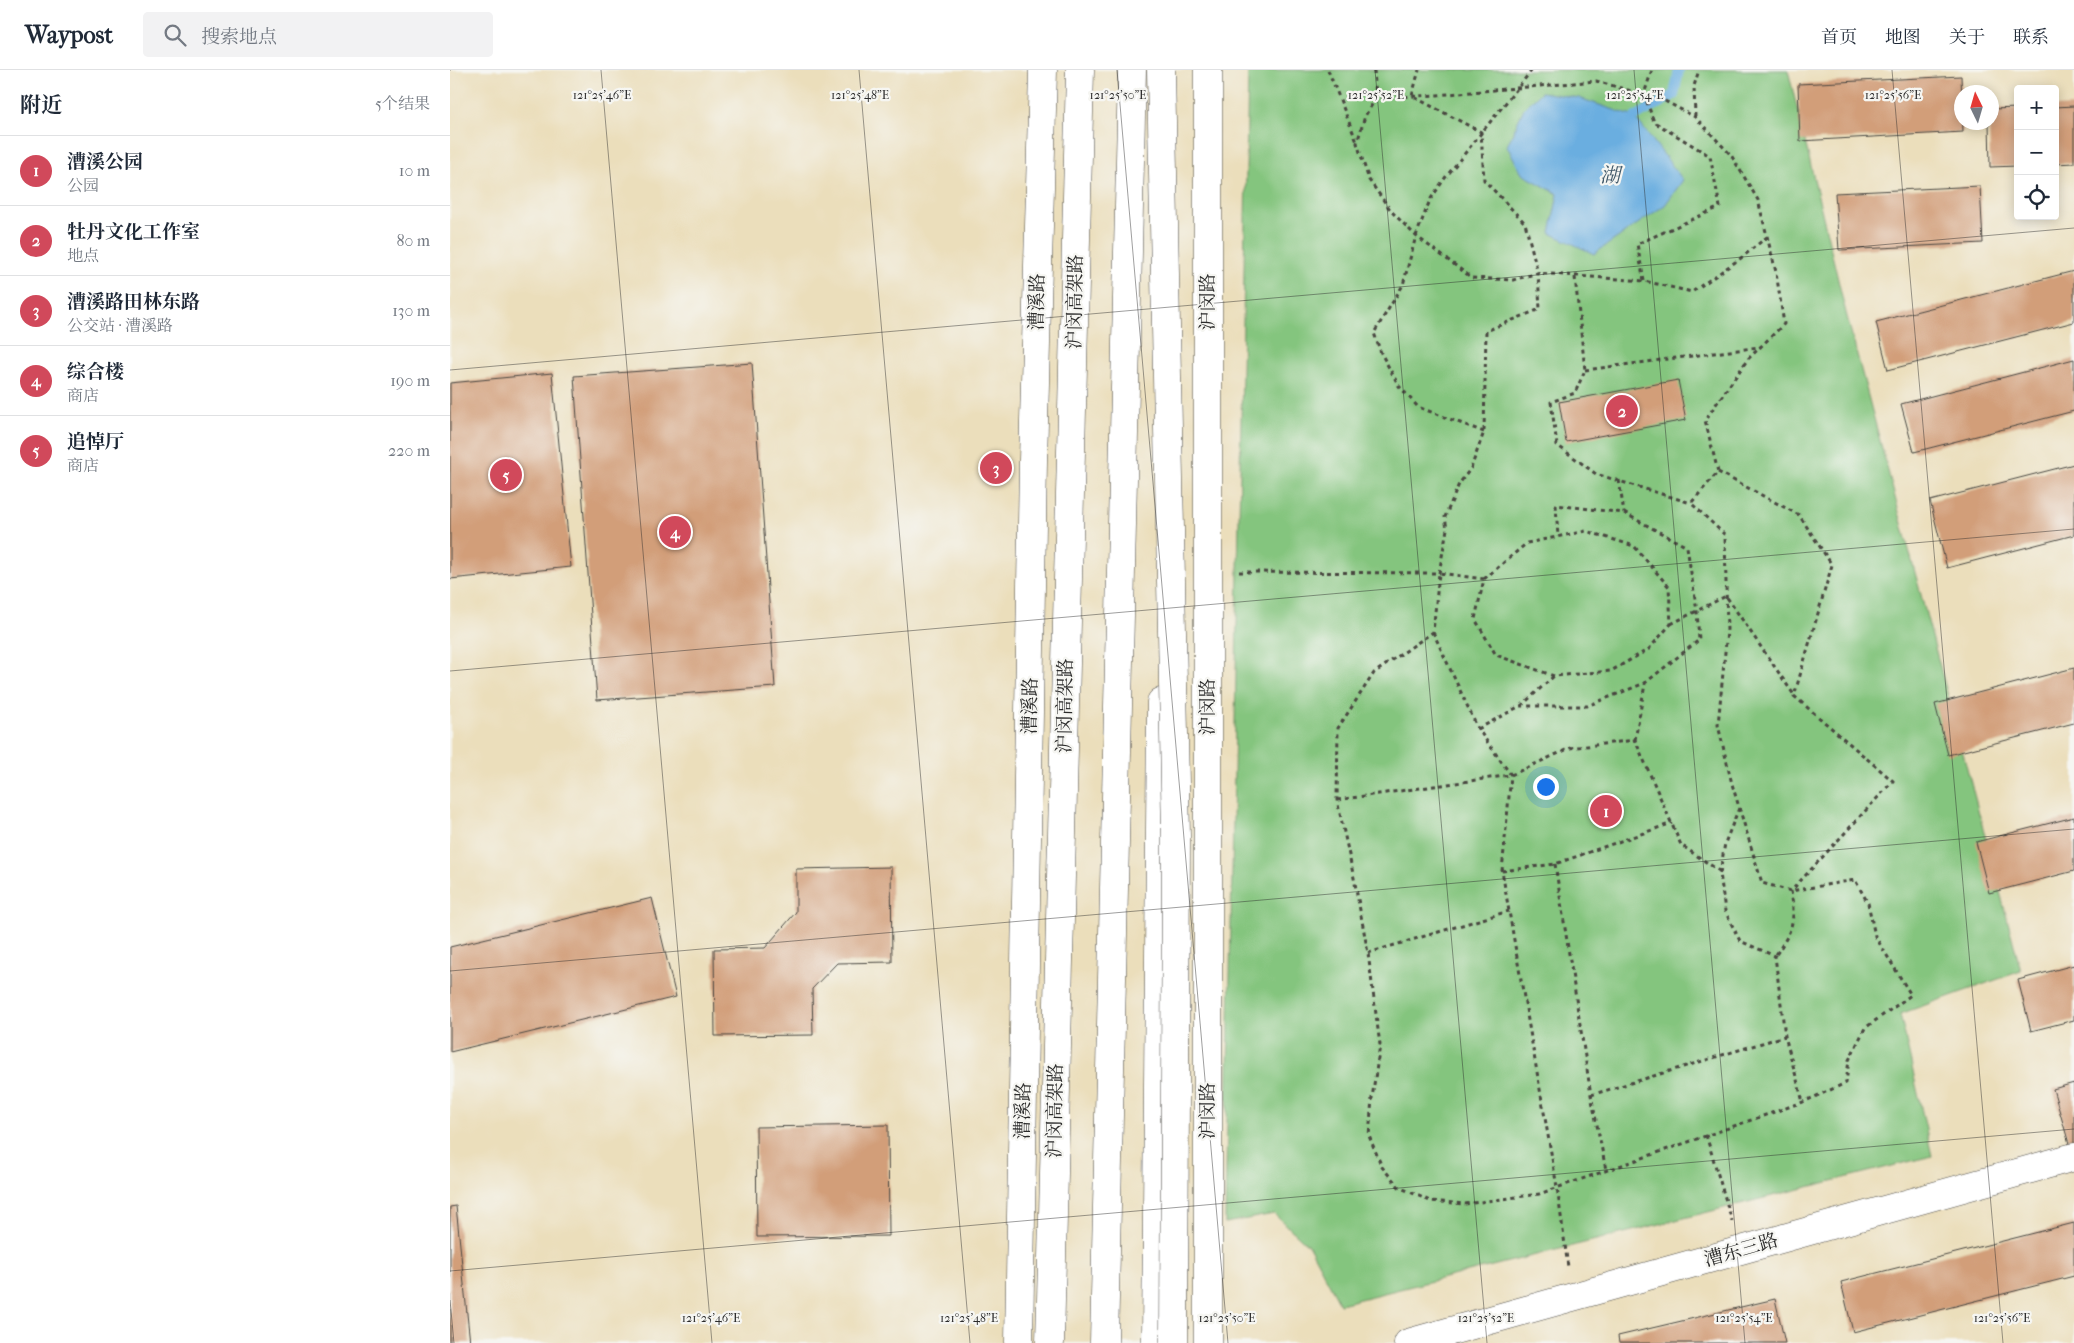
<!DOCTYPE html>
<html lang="zh">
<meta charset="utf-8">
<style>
body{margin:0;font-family:"IM FELL French Canon","Noto Serif SC",serif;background:#f2f2f3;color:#1f2937}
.controls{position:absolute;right:15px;top:15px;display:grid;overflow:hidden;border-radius:5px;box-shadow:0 2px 12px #0003}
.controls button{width:45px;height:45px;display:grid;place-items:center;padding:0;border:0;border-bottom:1px solid #e0e1e3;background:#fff;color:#1f2937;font:25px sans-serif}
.compass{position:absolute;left:1504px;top:15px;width:45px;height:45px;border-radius:50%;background:#fff;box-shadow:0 2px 12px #0003;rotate:355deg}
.you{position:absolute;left:1095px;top:716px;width:18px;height:18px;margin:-12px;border:4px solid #fff;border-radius:50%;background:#1a73e8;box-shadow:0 0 0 8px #1a73e833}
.badge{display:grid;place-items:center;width:32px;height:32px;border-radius:50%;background:#d1495b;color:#fff;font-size:16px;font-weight:700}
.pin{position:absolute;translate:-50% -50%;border:2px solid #fff;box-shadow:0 1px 5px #0006}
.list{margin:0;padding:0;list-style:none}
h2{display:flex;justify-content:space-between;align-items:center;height:65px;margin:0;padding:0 20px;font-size:21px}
h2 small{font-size:16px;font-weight:400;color:#747a83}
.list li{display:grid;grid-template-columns:32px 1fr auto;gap:15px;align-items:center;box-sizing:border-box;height:70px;padding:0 20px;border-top:1px solid #e0e1e3}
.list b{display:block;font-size:19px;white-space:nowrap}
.list p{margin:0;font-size:16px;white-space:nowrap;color:#747a83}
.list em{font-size:16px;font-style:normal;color:#747a83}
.icon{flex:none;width:28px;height:28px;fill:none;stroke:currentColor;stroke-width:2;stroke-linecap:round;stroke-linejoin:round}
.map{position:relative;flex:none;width:1624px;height:1273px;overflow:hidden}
header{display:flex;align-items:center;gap:30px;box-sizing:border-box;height:70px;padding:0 25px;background:#fff;border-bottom:1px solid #e0e1e3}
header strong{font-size:24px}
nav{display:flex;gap:28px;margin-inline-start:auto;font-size:18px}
.search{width:350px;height:45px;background:#f2f2f3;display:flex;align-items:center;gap:12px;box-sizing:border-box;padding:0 18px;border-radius:5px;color:#747a83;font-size:19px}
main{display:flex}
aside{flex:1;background:#fff}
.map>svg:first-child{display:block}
.green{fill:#84c57e;stroke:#587854}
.water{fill:#6baee0;stroke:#4b6c86}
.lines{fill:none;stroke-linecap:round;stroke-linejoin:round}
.stream{stroke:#6baee0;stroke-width:10}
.building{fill:#d29e79}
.minor-casing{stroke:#484641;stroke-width:29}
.major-casing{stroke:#484641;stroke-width:29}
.highway-casing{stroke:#484641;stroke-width:29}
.path{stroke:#484641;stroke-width:3;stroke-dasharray:4 4;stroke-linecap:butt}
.minor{stroke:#fff;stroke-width:28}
.major{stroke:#fff;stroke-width:28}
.highway{stroke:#fff;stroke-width:28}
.highway-bridge-casing{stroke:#484641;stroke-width:29;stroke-linecap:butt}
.highway-bridge{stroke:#fff;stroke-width:28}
.ticks{fill:none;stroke:#2b2b2b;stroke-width:1;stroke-opacity:0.45}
.labels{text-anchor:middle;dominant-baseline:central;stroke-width:4.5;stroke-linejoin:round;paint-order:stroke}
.street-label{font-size:19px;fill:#2b2b2b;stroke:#f6f6f2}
.water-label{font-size:20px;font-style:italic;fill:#41596a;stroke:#f6f6f2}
.ticks-label{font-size:12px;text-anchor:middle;fill:#2b2b2b;stroke:#f6f6f2;stroke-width:4.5;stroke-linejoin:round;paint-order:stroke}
</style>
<header>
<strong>Waypost</strong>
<div class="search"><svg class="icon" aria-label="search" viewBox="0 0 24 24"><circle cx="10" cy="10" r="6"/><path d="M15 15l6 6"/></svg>搜索地点</div>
<nav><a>首页</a><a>地图</a><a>关于</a><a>联系</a></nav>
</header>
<main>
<aside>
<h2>附近<small>5个结果</small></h2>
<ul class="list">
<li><span class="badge">1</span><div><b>漕溪公园</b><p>公园</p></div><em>10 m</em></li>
<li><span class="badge">2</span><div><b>牡丹文化工作室</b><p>地点</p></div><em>80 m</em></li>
<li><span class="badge">3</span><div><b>漕溪路田林东路</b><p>公交站 · 漕溪路</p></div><em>130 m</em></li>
<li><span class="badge">4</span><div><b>综合楼</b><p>商店</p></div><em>190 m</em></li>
<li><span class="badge">5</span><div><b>追悼厅</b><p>商店</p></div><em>220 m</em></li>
</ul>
</aside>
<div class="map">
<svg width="1624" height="1273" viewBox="0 0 1624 1273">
<rect width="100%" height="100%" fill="#f6f6f2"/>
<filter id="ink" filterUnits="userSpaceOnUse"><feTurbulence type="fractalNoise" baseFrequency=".02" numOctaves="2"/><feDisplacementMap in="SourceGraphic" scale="10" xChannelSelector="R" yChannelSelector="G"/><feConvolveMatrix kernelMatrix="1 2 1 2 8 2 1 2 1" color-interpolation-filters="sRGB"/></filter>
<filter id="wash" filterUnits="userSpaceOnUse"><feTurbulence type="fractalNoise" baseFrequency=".0096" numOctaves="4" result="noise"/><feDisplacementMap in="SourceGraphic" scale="20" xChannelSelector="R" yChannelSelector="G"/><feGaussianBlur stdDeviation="1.12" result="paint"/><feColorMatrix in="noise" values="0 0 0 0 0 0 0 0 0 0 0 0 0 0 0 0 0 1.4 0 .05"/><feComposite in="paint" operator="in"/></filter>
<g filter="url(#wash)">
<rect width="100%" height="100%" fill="#ebdebb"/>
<path class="green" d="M798,0H1338L1396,243L1571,901L1450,944L1482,1086L890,1234L859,1176L824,1144L775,1153Z"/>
<path class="water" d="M1091,22L1129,28L1185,47L1233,110L1215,135L1144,184L1100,163L1108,124L1072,104L1057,76L1074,38Z"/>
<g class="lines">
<path class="stream" d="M1185,47L1224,25L1229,0"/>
</g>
<g id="blocks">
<g class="building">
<path d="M1511,6L1513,62L1350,71L1348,14Z"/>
<path d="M1624,36V93L1605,94V37Z"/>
<path d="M1568,38V96L1540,97L1539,52H1542V39Z"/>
<path d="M1530,116L1533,173L1389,180L1385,123Z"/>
<path d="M1624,201V252L1438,300L1426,252Z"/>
<path d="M1624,289V341L1464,382L1451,334Z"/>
<path d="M302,293L325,617L147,630L124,306Z"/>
<path d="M102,303L121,497L0,509V313Z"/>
<path d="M1228,310L1236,350L1116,372L1109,332Z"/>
<path d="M1624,394V465L1497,498L1480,431Z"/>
<path d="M1624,598V653L1498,685L1485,634Z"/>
<path d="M1624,747V801L1539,823L1526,772Z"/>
<path d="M441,797L442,892L387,893L362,919L363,965L265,966L264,879L315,878L346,842V799Z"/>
<path d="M202,828L226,927L0,982V877Z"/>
<path d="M1624,895V950L1581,961L1568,910Z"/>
<path d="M1624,1013V1076L1620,1077L1603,1019Z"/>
<path d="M438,1055L439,1166L307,1167L306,1057Z"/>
<path d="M6,1136L20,1273H0V1137Z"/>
<path d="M1624,1153V1206L1403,1262L1391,1212Z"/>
<path d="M1325,1229L1335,1273H1169L1168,1266Z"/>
</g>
</g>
</g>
<g filter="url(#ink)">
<use href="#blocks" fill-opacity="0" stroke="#484641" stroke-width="1"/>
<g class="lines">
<g class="minor-casing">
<path id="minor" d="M958,1273L1624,1087"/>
</g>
<g class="major-casing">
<g id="major">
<path d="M758,0V1273"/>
<path d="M569,1273L583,391L593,0"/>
<path d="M706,1273L711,632"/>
</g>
</g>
<g class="highway-casing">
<g id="highway">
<path d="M600,1273L630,0"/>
<path d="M654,1273L682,0"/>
</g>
</g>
<g class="path">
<path d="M878,0L907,72"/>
<path d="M924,0L926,28"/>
<path d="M1245,47L1244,16L1249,0"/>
<path d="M1125,207L1135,300L1125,323L1101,332L1107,375L1146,404L1241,433"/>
<path d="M1194,211L1187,174L1270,137L1260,86L1204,52L1194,24L1202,0"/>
<path d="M1135,300L1310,277"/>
<path d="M1034,362L968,337L949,316L931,283L924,263L953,215L966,166L980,130L995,108L1082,0"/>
<path d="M1268,402L1349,445L1382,495L1344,626L1443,711L1341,821C1346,852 1342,861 1325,886"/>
<path d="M1169,410L1174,443"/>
<path d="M789,502L989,503L997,459L995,447L1009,414L1021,398L1034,362L1036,261L1090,239L1088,203L1075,153L1034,110L1031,62L962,26L969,0"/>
<path d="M1034,509L1077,473L1136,461L1184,476L1219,517L1221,554L1199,579L1161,601L1104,606L1046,585L1025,549L1034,509L989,503L983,562L924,603L888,658L887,730L904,808L918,883L930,975L922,1028L919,1066L932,1097L949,1117L980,1131L1015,1134L1089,1124L1353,1032L1396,1013L1399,990L1415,958L1461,925L1425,866L1418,833L1405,810L1341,821L1312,813L1282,714L1268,655L1277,561L1275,465L1241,433L1268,402L1255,350L1298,289L1334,254L1326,202L1308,130L1281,85L1245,47L1213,30L1146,11L987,25L926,28L915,46L907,73L919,110L942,142L966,166L1022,208L1063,210L1088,203L1194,211L1242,222L1291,188L1318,166"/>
<path d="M1221,554L1276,526L1344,625"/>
<path d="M983,562L1028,659L1061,705L1052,801L1107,1117L1118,1197"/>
<path d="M1071,636L1104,606"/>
<path d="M1028,659L1070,636H1137L1195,613L1249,570L1247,541L1237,477L1174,443L1106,435L1108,467"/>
<path d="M1185,670L1195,614"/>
<path d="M887,730L1061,705L1120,678L1185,670L1231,775L1271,802"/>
<path d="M1289,738L1275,773L1270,803L1275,841L1290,871L1325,886L1335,966L1353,1032"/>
<path d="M1105,794L1141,1025L1156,1100"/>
<path d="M1052,801L1105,794L1222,753"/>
<path d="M918,883L1059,841"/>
<path d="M1141,1025L1335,966"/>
<path d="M1256,1065L1282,1151"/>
</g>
<use href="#minor" class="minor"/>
<use href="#major" class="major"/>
<use href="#highway" class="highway"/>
<g class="highway-bridge-casing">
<path id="highway-bridge" d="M711,0L726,766L724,1273"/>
</g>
<use href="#highway-bridge" class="highway-bridge"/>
</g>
</g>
<path class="ticks" d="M0,0H1M151,0L262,1273M409,0L520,1273M667,0L778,1273M925,0L1037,1273M1184,0L1295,1273M1442,0L1553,1273M0,300L1624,158M0,601L1624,459M0,901L1624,759M0,1201L1624,1059M0,1230L4,1273"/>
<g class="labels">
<g class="street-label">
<text transform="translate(587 232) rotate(-89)">漕溪路</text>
<text transform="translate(625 232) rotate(-89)">沪闵高架路</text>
<text transform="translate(758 232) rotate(-90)">沪闵路</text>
<text transform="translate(580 636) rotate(-89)">漕溪路</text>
<text transform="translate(615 636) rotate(-89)">沪闵高架路</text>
<text transform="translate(758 637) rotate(-90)">沪闵路</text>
<text transform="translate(573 1041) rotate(-89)">漕溪路</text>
<text transform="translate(605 1041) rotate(-89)">沪闵高架路</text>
<text transform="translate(758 1041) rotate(-90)">沪闵路</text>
<text transform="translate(1291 1180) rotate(-16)">漕东三路</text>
</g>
<g class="water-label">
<text x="1160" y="105">湖</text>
</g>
</g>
<g class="ticks-label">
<text x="152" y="29">121°25'46"E</text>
<text x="410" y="29">121°25'48"E</text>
<text x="668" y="29">121°25'50"E</text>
<text x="926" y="29">121°25'52"E</text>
<text x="1185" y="29">121°25'54"E</text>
<text x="1443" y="29">121°25'56"E</text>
<text x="261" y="1252">121°25'46"E</text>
<text x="519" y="1252">121°25'48"E</text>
<text x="777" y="1252">121°25'50"E</text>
<text x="1036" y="1252">121°25'52"E</text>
<text x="1294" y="1252">121°25'54"E</text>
<text x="1552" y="1252">121°25'56"E</text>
</g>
</svg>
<div class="controls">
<button>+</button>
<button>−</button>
<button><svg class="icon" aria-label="locate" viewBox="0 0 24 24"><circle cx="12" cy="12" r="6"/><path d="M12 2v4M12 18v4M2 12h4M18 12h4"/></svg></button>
</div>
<svg class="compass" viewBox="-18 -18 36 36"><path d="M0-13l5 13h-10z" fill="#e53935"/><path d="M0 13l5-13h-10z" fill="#747a83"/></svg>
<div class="you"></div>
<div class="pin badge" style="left:1156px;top:741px">1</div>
<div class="pin badge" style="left:1172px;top:341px">2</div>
<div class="pin badge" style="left:546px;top:398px">3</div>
<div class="pin badge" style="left:225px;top:462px">4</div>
<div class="pin badge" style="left:56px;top:405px">5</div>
</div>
</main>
